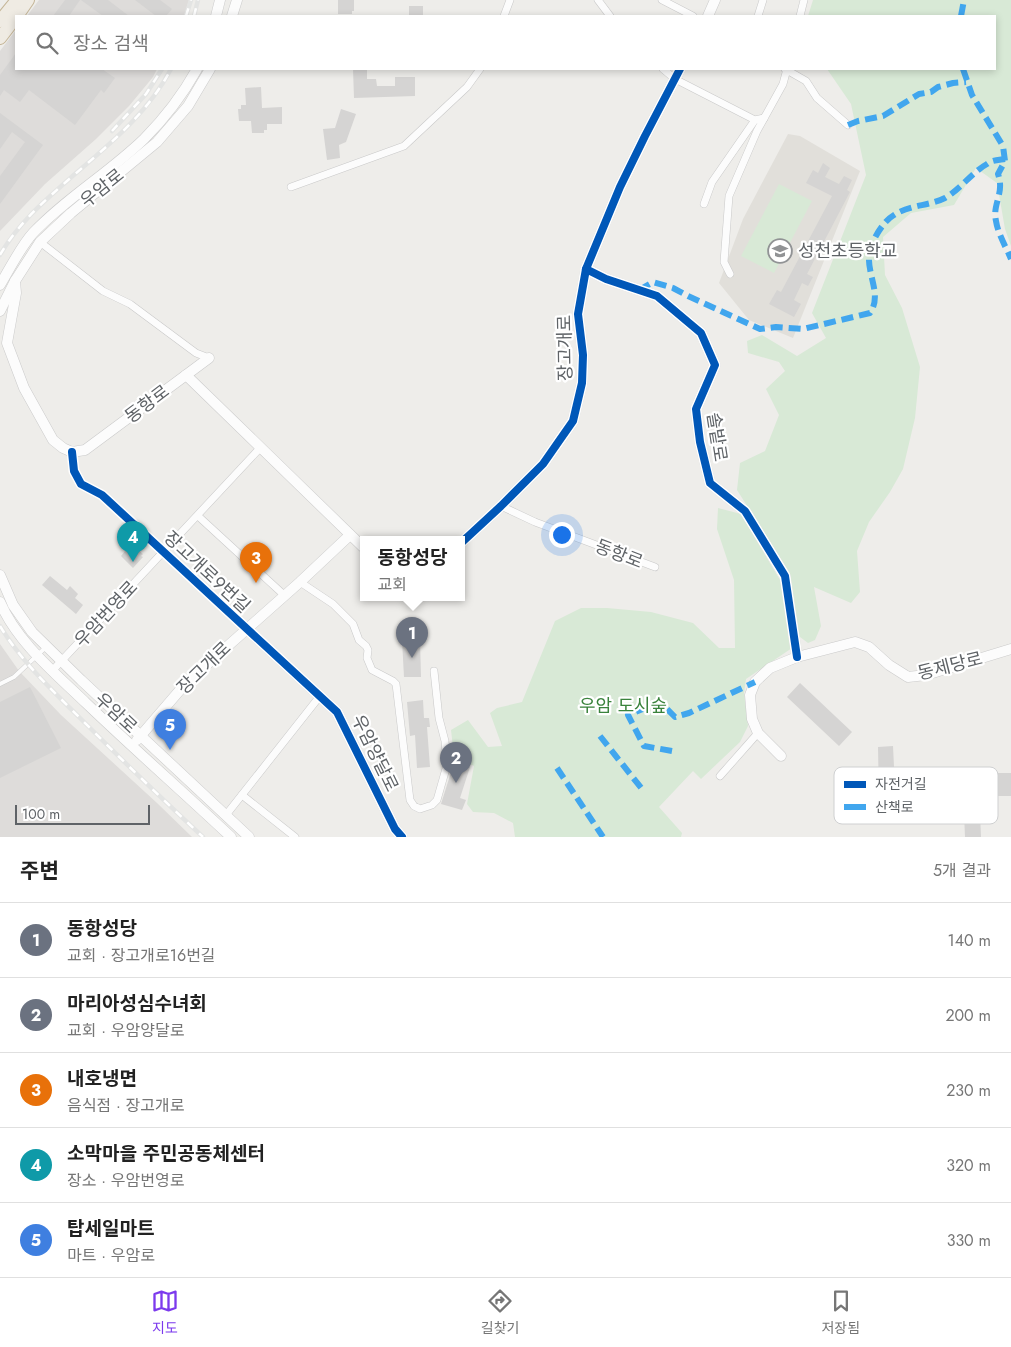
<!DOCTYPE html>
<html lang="ko">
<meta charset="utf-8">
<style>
body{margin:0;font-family:Jost,"Noto Sans KR",sans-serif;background:#f2f2f2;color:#222}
.scale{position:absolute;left:15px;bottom:12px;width:135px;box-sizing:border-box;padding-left:5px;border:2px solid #5f6367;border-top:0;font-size:14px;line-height:18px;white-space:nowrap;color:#5f6367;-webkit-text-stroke:4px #fff;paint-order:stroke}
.you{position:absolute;left:561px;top:534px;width:18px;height:18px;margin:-12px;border:4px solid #fff;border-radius:50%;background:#1a73e8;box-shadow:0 0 0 8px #1a73e833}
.badge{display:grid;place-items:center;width:32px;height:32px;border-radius:50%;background:#7c3aed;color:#fff;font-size:16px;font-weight:700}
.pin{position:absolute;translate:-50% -41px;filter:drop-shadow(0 1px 2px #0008)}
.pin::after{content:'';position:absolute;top:26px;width:18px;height:15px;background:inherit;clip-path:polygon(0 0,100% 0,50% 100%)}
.popup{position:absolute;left:360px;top:536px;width:105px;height:65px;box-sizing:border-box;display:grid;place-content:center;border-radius:0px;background:#fff;filter:drop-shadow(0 1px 4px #0005);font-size:16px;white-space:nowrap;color:#767676}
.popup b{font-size:19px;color:#222}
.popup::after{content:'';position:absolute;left:50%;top:100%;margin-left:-10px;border:10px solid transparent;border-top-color:#fff}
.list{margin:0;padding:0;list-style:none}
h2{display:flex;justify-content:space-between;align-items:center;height:65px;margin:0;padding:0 20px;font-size:21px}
h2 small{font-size:16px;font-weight:400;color:#767676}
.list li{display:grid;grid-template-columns:32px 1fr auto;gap:15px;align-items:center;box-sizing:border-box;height:75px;padding:0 20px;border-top:1px solid #e0e0e0}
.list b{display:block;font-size:19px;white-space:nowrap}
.list p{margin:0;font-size:16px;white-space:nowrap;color:#767676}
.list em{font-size:16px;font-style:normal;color:#767676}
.icon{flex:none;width:28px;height:28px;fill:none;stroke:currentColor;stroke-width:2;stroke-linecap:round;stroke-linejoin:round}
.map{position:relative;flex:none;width:1011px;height:837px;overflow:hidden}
.search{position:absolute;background:#fff;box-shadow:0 2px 8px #0003;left:15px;right:15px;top:15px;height:55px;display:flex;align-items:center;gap:12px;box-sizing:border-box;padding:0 18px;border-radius:0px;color:#767676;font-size:19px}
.sheet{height:440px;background:#fff}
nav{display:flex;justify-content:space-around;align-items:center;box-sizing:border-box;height:70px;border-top:1px solid #e0e0e0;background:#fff;font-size:14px;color:#767676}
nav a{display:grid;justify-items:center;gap:2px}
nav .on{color:#7c3aed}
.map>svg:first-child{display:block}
.industrial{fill:#dedcda}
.education{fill:#e1dfda}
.green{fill:#d8e9d6}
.building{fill:#d5d4d3}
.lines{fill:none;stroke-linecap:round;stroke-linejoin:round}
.lane-casing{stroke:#c9c9c9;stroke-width:5}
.street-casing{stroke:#c9c9c9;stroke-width:8}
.secondary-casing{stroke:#cbcbcb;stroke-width:11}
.highway-casing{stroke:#c5b698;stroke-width:14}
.lane{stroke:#fcfcfc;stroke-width:4}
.street{stroke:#fcfcfc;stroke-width:7}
.secondary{stroke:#fcfcfc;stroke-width:10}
.highway{stroke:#efebe3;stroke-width:12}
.rail-casing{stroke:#e3e4e3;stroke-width:4.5}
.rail{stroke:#fff;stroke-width:2.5;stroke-dasharray:8;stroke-linecap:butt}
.quiet{stroke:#41a6ee;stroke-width:6;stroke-dasharray:12 6;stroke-linecap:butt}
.cycleway-casing{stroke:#fff;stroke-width:11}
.cycleway{stroke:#0057b8;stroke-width:8}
.labels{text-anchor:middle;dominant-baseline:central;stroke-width:4.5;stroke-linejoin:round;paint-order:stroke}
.street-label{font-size:18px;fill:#5f6367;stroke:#fff}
.poi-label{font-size:18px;fill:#5f6367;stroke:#fff;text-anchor:start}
.park-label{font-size:18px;fill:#3a833c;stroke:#fff}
.key{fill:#fff;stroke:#cfd0d1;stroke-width:1}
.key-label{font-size:14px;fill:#5f6367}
</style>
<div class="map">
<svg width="1011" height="837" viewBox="0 0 1011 837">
<rect width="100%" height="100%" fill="#eeedea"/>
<g class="industrial">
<path d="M39,0H189L184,16H27Z"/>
<path d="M16,30V69H157L153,77L129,106L96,139L45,184L0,231V51Z"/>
<path d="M0,644L19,671L61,715L157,803L192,837H0Z"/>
</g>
<path class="education" d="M788,134L800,136L860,171L793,338L749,320L719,283L743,219Z"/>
<g class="green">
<path d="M813,0H1011V246L1005,229L997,183L976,168L954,205L911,213L883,237L885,275L902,308L920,367L915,418L903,469L890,492L869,522L857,551L860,592L851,603L814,587L821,626L815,640L808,643L800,637L795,619L789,572L737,490L740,463L765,451L779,415L766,389L785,371L779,362L748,353L747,341L762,335L797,356L826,338L812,313L866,175L851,104L827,69H995V16H808Z"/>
<path d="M779,184L812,201L774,273L741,256Z"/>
<path d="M718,508L741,514L780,580L792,648L746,679L744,693L748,726L740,742L701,779L693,771L659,807L682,833L681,837H515L513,823L494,813L473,812L467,804L474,766L454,756L451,730L468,720L488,747L502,746L490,713L497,708L522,702L555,621L581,608H607L651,612L693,623L719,648H735L734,580L717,529Z"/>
</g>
<g class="building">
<path d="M65,0H80L69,16H53Z"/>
<path d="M81,0H108L129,16H103Z"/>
<path d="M135,0H160L172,9L166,16H156Z"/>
<path d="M338,0H354V11H352V14H338Z"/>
<rect x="409" y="6" width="14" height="10"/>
<path d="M16,53V69H102L115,78L104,93L101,90L75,125L29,90L20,102L4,90L0,96V75Z"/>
<path d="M353,69H367V79H376L377,86H395V77H415V96L354,98Z"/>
<path d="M261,87L262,108L282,107V124H267V130H264V133H252L251,121H239L238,109H241V105H246L245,88Z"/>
<path d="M341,109L356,114L346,142L339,145L340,158L327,160L323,129L335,128Z"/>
<path d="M0,113L43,145L0,204V176L25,142L12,132L0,149Z"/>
<path d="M823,163L830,168L825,177L839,184L844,176L852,180L847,190L850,192L807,274L813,277L808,286L802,283L794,300L801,304L794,317L769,304L777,290L781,292L832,196L806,183L813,170L818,173Z"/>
<path d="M137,549L143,554L141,556L143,557L133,568L121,556L126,550L131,555Z"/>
<path d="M50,576L67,590L70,586L78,594L75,598L83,605L76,614L42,585Z"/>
<path d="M420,639L421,677H404L402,640Z"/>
<path d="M800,683L852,732L839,746L787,697Z"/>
<path d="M30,687L61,748L0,778V702Z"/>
<path d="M423,700L424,718H429L430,727H427L430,767L417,768L415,735L410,736L407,702Z"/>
<path d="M893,746L895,787L903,786V791L914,790V798L879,799L878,747Z"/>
<path d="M459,764L470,767L460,798L466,800L462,810L441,804L453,766L458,768Z"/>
<rect x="998" y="773" width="13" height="23"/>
<path d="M964,813H980L981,837H965Z"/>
</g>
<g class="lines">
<g class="lane-casing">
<path id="lane" d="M0,684L14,677L45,648"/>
</g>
<g class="street-casing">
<g id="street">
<path d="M598,0L610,16"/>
<path d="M662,0L693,16"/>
<path d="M504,16L510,0"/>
<path d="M758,16L763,0"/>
<path d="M800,16L804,0"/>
<path d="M663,69L675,79L755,120"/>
<path d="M785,69L806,81L817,98L848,125"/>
<path d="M291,187L404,146L467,87L480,69"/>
<path d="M704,204L712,182L755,120L764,118"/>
<path d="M40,242L103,291L130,304L196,353L209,358"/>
<path d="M730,274L724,262L729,196L757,131L783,84L787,69"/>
<path d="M72,452L74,471L81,484L102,495L246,628"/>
<path d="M501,506L535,522L655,567"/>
<path d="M198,516L284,595"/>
<path d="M300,582L333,604L353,624L359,640L366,646L368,650L367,658L372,670L393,681L396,684L410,800L414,806L420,809L432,805L437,800L447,765L445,741L439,718L434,671"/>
<path d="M52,671L261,447"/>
<path d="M720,776L758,733"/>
<path d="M242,795L295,837"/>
<path d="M226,815L320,696"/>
</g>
</g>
<g class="secondary-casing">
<g id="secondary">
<path d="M216,16L220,0"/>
<path d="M232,16L237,0"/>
<path d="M708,16L715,0"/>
<path d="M586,269L606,279L657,296L701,333L715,365L696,409L700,442L710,483L745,511L785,576L797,657"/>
<path d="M15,281L16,293L7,343L24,388L53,440L63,448L72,452L85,450L209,358"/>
<path d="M0,285C9,270 21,246 33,233C66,198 109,173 144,139C164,119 183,94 197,69"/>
<path d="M0,311L15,281L40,242L71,213L157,142L188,106L210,69"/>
<path d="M186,375L363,547"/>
<path d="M461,543L501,506L543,464L573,421L582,383L583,355L578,314L586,269L620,187L645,136L680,69"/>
<path d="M0,575L13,605L32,632L81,680L249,837"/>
<path d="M0,602C17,642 55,673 86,703C133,748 183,792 231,837"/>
<path d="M246,628L337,712L395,829L402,837"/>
<path d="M137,740L186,683L300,582L350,535"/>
<path d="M781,756L758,733L752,719L750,695L755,682L770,668L797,657L855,642L869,647L889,665L908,677L926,675L1011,649"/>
</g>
</g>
<g class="highway-casing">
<g id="highway">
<path d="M17,16L28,0"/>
<path d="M0,21L17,0"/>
<path d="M0,38L16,17"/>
</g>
</g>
<use href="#lane" class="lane"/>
<use href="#street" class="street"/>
<use href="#secondary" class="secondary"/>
<use href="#highway" class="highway"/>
<g class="rail-casing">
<g id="rail">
<path d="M186,16L191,0"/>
<path d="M194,16L198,0"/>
<path d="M112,131L146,94L162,69"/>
<path d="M0,255C17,225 42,203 67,181C106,147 147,115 171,69"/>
<path d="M0,626C21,661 51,689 80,718C120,758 161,798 203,837"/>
</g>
</g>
<use href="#rail" class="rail"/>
<g class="quiet">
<path d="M961,16L964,0"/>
<path d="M963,69L972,95L1003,146L1005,161L998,174C1005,194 992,203 996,221C998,234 1006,247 1011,259"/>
<path d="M848,125L858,121L883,116L919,94L931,92L938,87L953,83L966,82"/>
<path d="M639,290L653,282L673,288L688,296L760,329L776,327L803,329L870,313C882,296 868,276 869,257C870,243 882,222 894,215C909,205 929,206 945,198C962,188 971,173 987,164C992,160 999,160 1005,159"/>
<path d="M600,736L642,789"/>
<path d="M672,751L644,746L628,715L660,702L675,717L689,713L755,682"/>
<path d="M557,768L603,837"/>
</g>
<g class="cycleway-casing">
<g id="cycleway">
<path d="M586,269L606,279L657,296L701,333L715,365L696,409L700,442L710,483L745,511L785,576L797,657"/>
<path d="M72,452L74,471L81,484L102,495L337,712L395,829L402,837"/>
<path d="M461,543L501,506L543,464L573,421L582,383L583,355L578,314L586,269L620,187L645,136L680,69"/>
</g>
</g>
<use href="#cycleway" class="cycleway"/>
</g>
<defs>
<g id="school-ring" transform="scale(1.25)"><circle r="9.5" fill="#fff" stroke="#919395" stroke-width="1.5"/><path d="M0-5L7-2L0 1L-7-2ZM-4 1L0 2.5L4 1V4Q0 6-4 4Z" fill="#919395"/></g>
</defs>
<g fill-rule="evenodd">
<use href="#school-ring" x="780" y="251"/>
</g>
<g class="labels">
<g class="street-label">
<text transform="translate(102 188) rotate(-39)">우암로</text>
<text transform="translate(565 348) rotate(-91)">장고개로</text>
<text transform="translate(147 404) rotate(-37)">동항로</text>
<text transform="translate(717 437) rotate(81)">솔밭로</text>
<text transform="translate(619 554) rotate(21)">동항로</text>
<text transform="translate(207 572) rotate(43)">장고개로9번길</text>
<text transform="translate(106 614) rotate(-47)">우암번영로</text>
<text transform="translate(950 666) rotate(-14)">동제당로</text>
<text transform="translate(204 668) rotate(-44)">장고개로</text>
<text transform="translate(116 713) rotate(43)">우암로</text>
<text transform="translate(375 753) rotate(64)">우암양달로</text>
</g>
<g class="poi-label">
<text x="798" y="251">성천초등학교</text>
</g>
<g class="park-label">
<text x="623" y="706">우암 도시숲</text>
</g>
</g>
<rect x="834" y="767" width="164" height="57" rx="8" class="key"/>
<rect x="844" y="781" width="22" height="7" fill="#0057b8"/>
<rect x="844" y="804" width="22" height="6" fill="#41a6ee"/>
<g class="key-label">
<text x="875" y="789">자전거길</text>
<text x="875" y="812">산책로</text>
</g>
</svg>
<div class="scale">100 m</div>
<div class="you"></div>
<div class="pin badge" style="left:412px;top:658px;background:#6b7280">1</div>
<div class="popup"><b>동항성당</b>교회</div>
<div class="pin badge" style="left:456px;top:783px;background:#6b7280">2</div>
<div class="pin badge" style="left:256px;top:583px;background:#e8710a">3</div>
<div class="pin badge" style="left:133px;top:562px;background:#0f9aa8">4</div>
<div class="pin badge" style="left:170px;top:750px;background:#3f7fe0">5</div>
<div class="search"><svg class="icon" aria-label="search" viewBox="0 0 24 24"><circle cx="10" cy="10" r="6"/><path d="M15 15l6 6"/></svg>장소 검색</div>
</div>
<section class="sheet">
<h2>주변<small>5개 결과</small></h2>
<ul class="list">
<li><span class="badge" style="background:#6b7280">1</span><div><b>동항성당</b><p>교회 · 장고개로16번길</p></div><em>140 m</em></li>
<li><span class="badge" style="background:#6b7280">2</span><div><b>마리아성심수녀회</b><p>교회 · 우암양달로</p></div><em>200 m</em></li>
<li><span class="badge" style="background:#e8710a">3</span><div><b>내호냉면</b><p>음식점 · 장고개로</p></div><em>230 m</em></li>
<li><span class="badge" style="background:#0f9aa8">4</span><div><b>소막마을 주민공동체센터</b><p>장소 · 우암번영로</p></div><em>320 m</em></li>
<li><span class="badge" style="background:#3f7fe0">5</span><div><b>탑세일마트</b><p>마트 · 우암로</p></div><em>330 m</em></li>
</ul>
</section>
<nav>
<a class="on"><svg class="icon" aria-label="map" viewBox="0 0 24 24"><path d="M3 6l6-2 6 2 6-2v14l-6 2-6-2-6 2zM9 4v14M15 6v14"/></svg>지도</a>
<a><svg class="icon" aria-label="directions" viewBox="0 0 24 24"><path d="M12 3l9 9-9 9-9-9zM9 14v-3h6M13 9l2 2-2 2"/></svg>길찾기</a>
<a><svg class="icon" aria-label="saved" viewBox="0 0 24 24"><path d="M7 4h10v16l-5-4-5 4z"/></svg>저장됨</a>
</nav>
